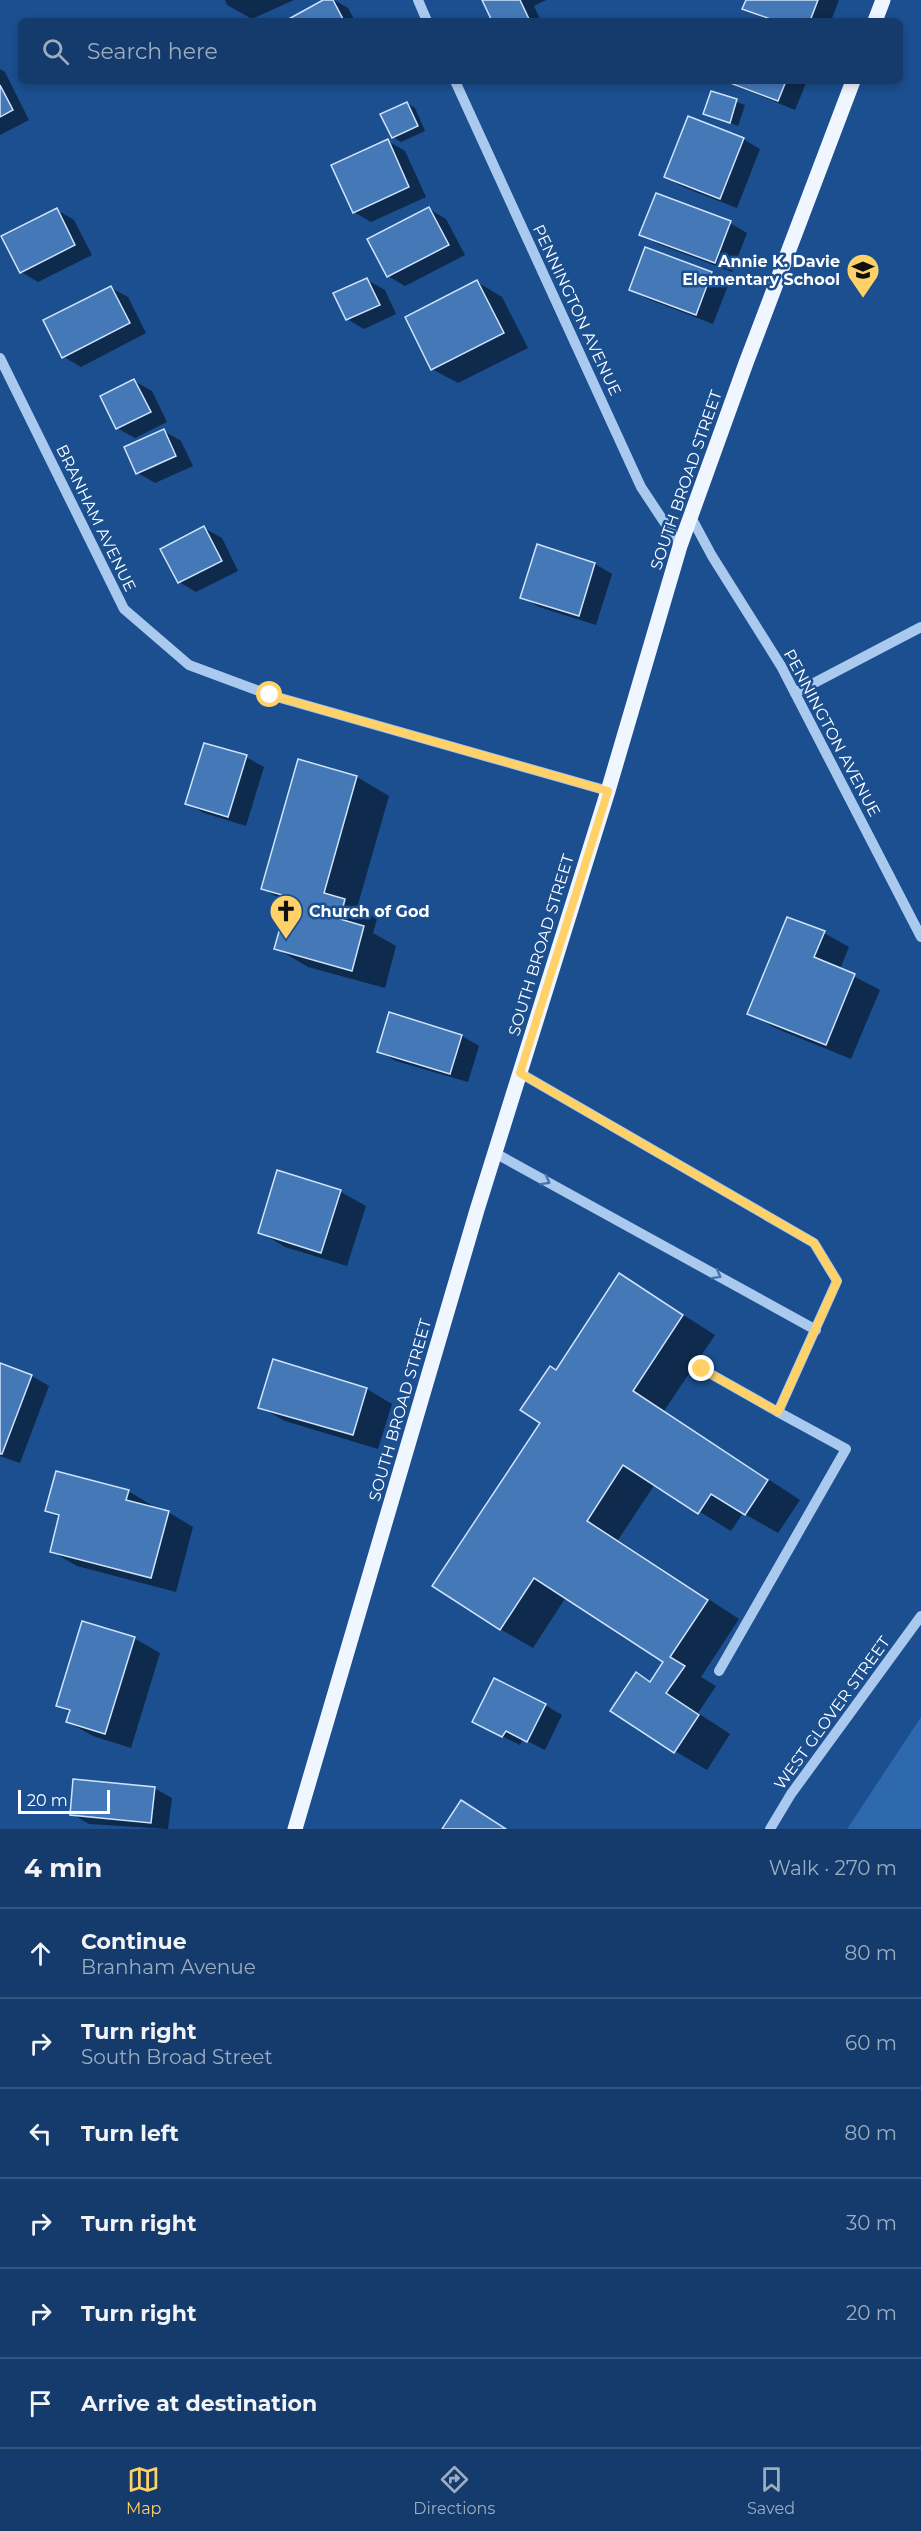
<!DOCTYPE html>
<meta charset="utf-8">
<style>
body{margin:0;font-family:Montserrat,sans-serif;background:#214673;color:#f1f3f6}
.scale{position:absolute;left:18px;bottom:15px;width:92px;box-sizing:border-box;padding-left:6px;border:3px solid #fff;border-top:0;font-size:16px;line-height:21px;white-space:nowrap;color:#fff;-webkit-text-stroke:4px #1b4f8f;paint-order:stroke}
.stop{position:absolute;width:18px;height:18px;margin:-14px;border:4px solid #ffd166;border-radius:50%;background:#fff}
.stop.end{background:#ffd166;border-color:#fff;box-shadow:0 2px 6px #0008}
.list{margin:0;padding:0;list-style:none}
h2{display:flex;justify-content:space-between;align-items:center;height:78px;margin:0;padding:0 24px;font-size:26px}
h2 small{font-size:20px;font-weight:400;color:#9dadc1}
.list li{display:grid;grid-template-columns:39px 1fr auto;gap:18px;align-items:center;box-sizing:border-box;height:90px;padding:0 24px;border-top:2px solid #33557e}
.list b{display:block;font-size:22px;white-space:nowrap}
.list p{margin:0;font-size:20px;white-space:nowrap;color:#9dadc1}
.list em{font-size:20px;font-style:normal;color:#9dadc1}
.icon{flex:none;width:33px;height:33px;fill:none;stroke:currentColor;stroke-width:2;stroke-linecap:round;stroke-linejoin:round}
.map{position:relative;flex:none;width:921px;height:1829px;overflow:hidden}
.search{position:absolute;background:#143b6b;box-shadow:0 3px 9px #0003;left:18px;right:18px;top:18px;height:66px;display:flex;align-items:center;gap:15px;box-sizing:border-box;padding:0 21px;border-radius:9px;color:#9dadc1;font-size:22px}
.sheet{height:618px;background:#143b6b}
nav{display:flex;justify-content:space-around;align-items:center;box-sizing:border-box;height:84px;border-top:2px solid #33557e;background:#143b6b;font-size:16px;color:#9dadc1}
nav a{display:grid;justify-items:center;gap:3px}
nav .on{color:#ffd166}
.map>svg:first-child{display:block}
.green{fill:#2e69ad}
.shadow{fill:#0007}
.building{fill:#4478b7;stroke:#cfe3fa;stroke-width:1.5}
.lines{fill:none;stroke-linecap:round;stroke-linejoin:round}
.minor{stroke:#a9c9ee;stroke-width:10}
.major{stroke:#f0f6ff;stroke-width:15}
.oneway{stroke:#4674ac}
.route{stroke:#ffd166;stroke-width:8}
.labels{text-anchor:middle;dominant-baseline:central;stroke-width:5;stroke-linejoin:round;paint-order:stroke}
.poi-label{font-size:16px;font-weight:bold;fill:#fff;stroke:#1b4f8f;text-anchor:end}
.street-label{font-size:16px;fill:#fff;stroke:#1b4f8f}
</style>
<div class="map">
<svg width="921" height="1829" viewBox="0 0 921 1829">
<rect width="100%" height="100%" fill="#1b4f8f"/>
<path class="green" d="M921,1717V1829H847Z"/>
<g class="shadow">
<path d="M225,0H294L252,19L227,5Z"/>
<path d="M327,0H334L348,8L355,21H287Z"/>
<path d="M484,0H546L534,6L541,21H494Z"/>
<path d="M747,0H839L831,21H770L744,8Z"/>
<path d="M0,69L5,72L29,120L0,135Z"/>
<path d="M724,81H807L795,110Z"/>
<path d="M712,93L745,105L738,126L705,113Z"/>
<path d="M407,103L415,108L425,131L401,142L393,137Z"/>
<path d="M743,139L760,149L737,208L683,187L666,177Z"/>
<path d="M388,141L405,151L426,197L371,222L354,212Z"/>
<path d="M429,209L446,219L465,255L405,286L388,276Z"/>
<path d="M57,210L74,220L92,255L38,282L21,272Z"/>
<path d="M730,223L747,233L732,272L658,244L641,234Z"/>
<path d="M646,249L712,273L729,283L713,324L648,299L630,289Z"/>
<path d="M367,280L385,290L396,314L364,329L347,319Z"/>
<path d="M477,282L502,297L528,348L458,383L432,369Z"/>
<path d="M111,288L128,297L146,333L81,367L64,357Z"/>
<path d="M134,381L152,391L167,422L135,438L117,428Z"/>
<path d="M164,431L181,441L193,466L155,483L138,473Z"/>
<path d="M204,528L222,538L238,571L196,592L179,582Z"/>
<path d="M538,546L595,564L612,574L596,625L539,607L522,597Z"/>
<path d="M246,757L264,767L246,826L204,813L186,803Z"/>
<path d="M299,761L357,777L389,796L357,908L377,919L373,933L396,946L385,988L308,967L276,948L289,904L262,888Z"/>
<path d="M824,933L849,947L840,969L880,990L851,1059L775,1028L749,1013Z"/>
<path d="M390,1014L462,1036L479,1046L468,1082L396,1061L378,1051Z"/>
<path d="M278,1172L341,1192L366,1206L347,1266L285,1247L260,1232Z"/>
<path d="M620,1275L715,1335L664,1411L800,1500L778,1533L743,1513L731,1531L655,1484L618,1540L739,1619L701,1677L716,1686L698,1713L730,1734L707,1770L675,1751L651,1683L665,1662L566,1597L533,1648L500,1629L542,1423L556,1371Z"/>
<path d="M274,1361L367,1389L392,1404L378,1449L285,1421L260,1407Z"/>
<path d="M0,1364L32,1376L49,1386L20,1463L0,1456Z"/>
<path d="M128,1491L153,1506V1508L168,1512L193,1527L176,1592L77,1566L51,1551L60,1518L47,1511Z"/>
<path d="M134,1638L160,1653L131,1748L93,1736L68,1722L70,1713L58,1705Z"/>
<path d="M545,1705L562,1715L545,1750L523,1739L520,1745L491,1731Z"/>
<path d="M154,1788L172,1798L168,1829L89,1824L72,1814Z"/>
</g>
<g class="building">
<path d="M323,0H333L344,21H285Z"/>
<path d="M482,0H520L529,19L492,21Z"/>
<path d="M746,0H818L810,21H776L742,9Z"/>
<path d="M725,81H786L778,101Z"/>
<path d="M0,85L13,110L0,117Z"/>
<path d="M711,91L737,99L730,123L703,114Z"/>
<path d="M407,102L418,126L392,138L380,114Z"/>
<path d="M688,116L744,138L720,199L664,177Z"/>
<path d="M388,139L409,187L353,213L331,165Z"/>
<path d="M656,193L731,221L715,263L639,235Z"/>
<path d="M429,207L449,245L387,277L367,239Z"/>
<path d="M57,208L75,245L20,273L1,236Z"/>
<path d="M645,247L712,272L696,315L629,290Z"/>
<path d="M367,278L380,305L346,320L333,293Z"/>
<path d="M477,280L504,333L431,370L405,317Z"/>
<path d="M111,286L130,323L62,358L43,320Z"/>
<path d="M134,379L151,412L116,429L100,396Z"/>
<path d="M164,429L176,456L136,474L124,447Z"/>
<path d="M204,526L222,561L178,583L160,549Z"/>
<path d="M537,544L595,563L579,616L520,598Z"/>
<path d="M204,743L247,755L228,817L185,804Z"/>
<path d="M298,759L357,776L324,893L345,899L340,919L364,926L352,971L274,949L289,897L261,889Z"/>
<path d="M787,917L825,931L814,957L855,974L826,1045L747,1014Z"/>
<path d="M389,1012L462,1035L450,1074L377,1052Z"/>
<path d="M277,1170L341,1190L321,1253L258,1233Z"/>
<path d="M619,1273L683,1315L633,1391L768,1480L745,1515L711,1494L698,1514L623,1465L587,1521L708,1600L670,1657L685,1666L666,1693L699,1715L674,1753L610,1711L636,1672L650,1682L663,1662L534,1578L500,1630L432,1586L540,1423L520,1410L550,1366L556,1370Z"/>
<path d="M273,1359L367,1388L353,1435L258,1408Z"/>
<path d="M0,1363L32,1375L2,1454H0Z"/>
<path d="M56,1471L129,1490L126,1500L169,1511L151,1578L50,1552L59,1515L45,1511Z"/>
<path d="M82,1621L135,1637L105,1734L66,1722L70,1710L56,1706Z"/>
<path d="M494,1678L546,1704L527,1742L506,1731L502,1737L472,1722Z"/>
<path d="M73,1779L155,1787L151,1823L70,1815Z"/>
<path d="M461,1800L506,1829H442Z"/>
</g>
<g class="lines">
<g class="minor">
<path d="M418,0L427,21"/>
<path d="M455,81L641,487L680,546"/>
<path d="M0,358L124,609L189,665L270,695L608,791"/>
<path d="M691,517L712,556L781,666L921,937"/>
<path d="M795,693L921,627"/>
<path d="M520,1073L814,1243L837,1281L778,1412L846,1449L719,1671"/>
<path d="M495,1153L816,1330"/>
<path d="M702,1369L778,1412"/>
<path d="M770,1829L791,1794L921,1616"/>
</g>
<g class="major">
<path d="M875,21L883,0"/>
<path d="M295,1829L477,1210L608,791L680,546L746,363L853,81"/>
</g>
</g>
<defs><path id="oneway-chevron" d="M-2-3.5L2.5 0L-2 3.5" fill="none" stroke-width="1.6" stroke-linecap="round" stroke-linejoin="round" transform="scale(1.5)"/></defs>
<g class="oneway">
<use href="#oneway-chevron" transform="translate(546 1181) rotate(29)"/>
<use href="#oneway-chevron" transform="translate(717 1275) rotate(29)"/>
</g>
<g class="lines">
<path class="route" d="M270,695L608,791L520,1073L814,1243L837,1281L778,1412L702,1369"/>
</g>
<defs>
<g id="school-pin" transform="scale(1.725)"><path d="M0 17L-7.5 6A9.5 9.5 0 1 1 7.5 6Z" fill="#ffd166" stroke="#1b4f8f"/><path d="M0-5L7-2L0 1L-7-2ZM-4 1L0 2.5L4 1V4Q0 6-4 4Z" fill="#111"/></g>
<g id="church-pin" transform="scale(1.725)"><path d="M0 17L-7.5 6A9.5 9.5 0 1 1 7.5 6Z" fill="#ffd166" stroke="#1b4f8f"/><path d="M-1.2-6h2.4v3.5h3.3v2.4h-3.3V6h-2.4V-.1h-3.3v-2.4h3.3Z" fill="#111"/></g>
</defs>
<g fill-rule="evenodd">
<use href="#school-pin" x="863" y="270"/>
<use href="#church-pin" x="286" y="911"/>
</g>
<g class="labels">
<g class="poi-label">
<text x="840" y="261">Annie K. Davie<tspan x="840" dy="18">Elementary School</tspan></text>
<text x="309" y="911" text-anchor="start">Church of God</text>
</g>
<g class="street-label">
<text transform="translate(577 310) rotate(65)">PENNINGTON AVENUE</text>
<text transform="translate(686 480) rotate(-71)">SOUTH BROAD STREET</text>
<text transform="translate(96 518) rotate(64)">BRANHAM AVENUE</text>
<text transform="translate(832 733) rotate(62)">PENNINGTON AVENUE</text>
<text transform="translate(541 945) rotate(-73)">SOUTH BROAD STREET</text>
<text transform="translate(400 1410) rotate(-74)">SOUTH BROAD STREET</text>
<text transform="translate(832 1713) rotate(-54)">WEST GLOVER STREET</text>
</g>
</g>
</svg>
<div class="scale">20 m</div>
<div class="stop" style="left:270px;top:695px"></div>
<div class="stop end" style="left:702px;top:1369px"></div>
<div class="search"><svg class="icon" aria-label="search" viewBox="0 0 24 24"><circle cx="10" cy="10" r="6"/><path d="M15 15l6 6"/></svg>Search here</div>
</div>
<section class="sheet">
<h2>4 min<small>Walk · 270 m</small></h2>
<ul class="list">
<li><svg class="icon" aria-label="ahead" viewBox="0 0 24 24"><path d="M12 20V5M6 11l6-6 6 6"/></svg><div><b>Continue</b><p>Branham Avenue</p></div><em>80 m</em></li>
<li><svg class="icon" aria-label="right" viewBox="0 0 24 24"><path d="M7 20v-9h11M14 6l5 5-5 5"/></svg><div><b>Turn right</b><p>South Broad Street</p></div><em>60 m</em></li>
<li><svg class="icon" aria-label="left" viewBox="0 0 24 24"><path d="M17 20v-9H6M10 6l-5 5 5 5"/></svg><div><b>Turn left</b></div><em>80 m</em></li>
<li><svg class="icon" aria-label="right" viewBox="0 0 24 24"><path d="M7 20v-9h11M14 6l5 5-5 5"/></svg><div><b>Turn right</b></div><em>30 m</em></li>
<li><svg class="icon" aria-label="right" viewBox="0 0 24 24"><path d="M7 20v-9h11M14 6l5 5-5 5"/></svg><div><b>Turn right</b></div><em>20 m</em></li>
<li><svg class="icon" aria-label="arrive" viewBox="0 0 24 24"><path d="M6 21V4h12l-3 4 3 4H6"/></svg><div><b>Arrive at destination</b></div></li>
</ul>
</section>
<nav>
<a class="on"><svg class="icon" aria-label="map" viewBox="0 0 24 24"><path d="M3 6l6-2 6 2 6-2v14l-6 2-6-2-6 2zM9 4v14M15 6v14"/></svg>Map</a>
<a><svg class="icon" aria-label="directions" viewBox="0 0 24 24"><path d="M12 3l9 9-9 9-9-9zM9 14v-3h6M13 9l2 2-2 2"/></svg>Directions</a>
<a><svg class="icon" aria-label="saved" viewBox="0 0 24 24"><path d="M7 4h10v16l-5-4-5 4z"/></svg>Saved</a>
</nav>
